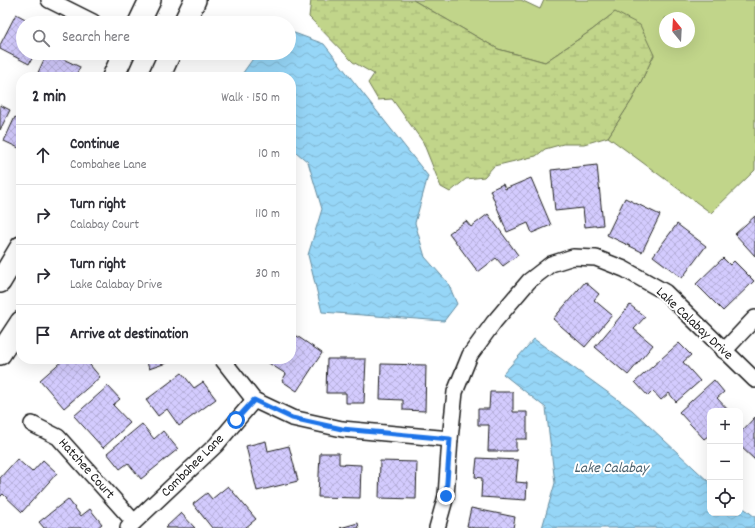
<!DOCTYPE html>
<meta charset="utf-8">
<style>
body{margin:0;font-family:Dekko,sans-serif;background:#f2f2f3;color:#2b2b33}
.controls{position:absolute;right:12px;bottom:12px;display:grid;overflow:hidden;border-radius:8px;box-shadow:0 4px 16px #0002}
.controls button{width:36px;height:36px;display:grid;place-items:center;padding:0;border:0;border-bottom:1px solid #e1e1e2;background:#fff;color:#2b2b33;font:20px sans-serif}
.compass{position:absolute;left:659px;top:12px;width:36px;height:36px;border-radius:50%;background:#fff;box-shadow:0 4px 16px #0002;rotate:342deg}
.stop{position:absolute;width:12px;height:12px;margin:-9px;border:3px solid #1a73e8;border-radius:50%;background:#fff}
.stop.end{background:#1a73e8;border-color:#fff;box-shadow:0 1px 4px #0008}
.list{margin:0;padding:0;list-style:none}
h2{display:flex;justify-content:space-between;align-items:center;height:52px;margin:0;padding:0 16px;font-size:17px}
h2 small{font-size:13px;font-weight:400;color:#7c7c81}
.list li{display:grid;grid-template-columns:26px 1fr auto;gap:12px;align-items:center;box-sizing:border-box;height:60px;padding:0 16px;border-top:1px solid #e1e1e2}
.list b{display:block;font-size:15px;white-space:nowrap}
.list p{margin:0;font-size:13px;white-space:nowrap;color:#7c7c81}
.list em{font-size:13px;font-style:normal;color:#7c7c81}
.icon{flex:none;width:22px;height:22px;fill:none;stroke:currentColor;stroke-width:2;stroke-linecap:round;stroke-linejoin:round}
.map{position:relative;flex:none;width:755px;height:528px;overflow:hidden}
.search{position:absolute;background:#fff;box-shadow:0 4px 16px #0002;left:16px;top:16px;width:280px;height:44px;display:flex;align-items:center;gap:10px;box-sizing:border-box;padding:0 14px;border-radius:22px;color:#7c7c81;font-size:15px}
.panel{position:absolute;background:#fff;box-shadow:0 4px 16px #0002;left:16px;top:72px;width:280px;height:292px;border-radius:16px}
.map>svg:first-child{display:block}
.green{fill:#c1d58a;stroke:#6e7853;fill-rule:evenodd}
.wetland{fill:url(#wetland-marsh);stroke:#6e7853}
.water{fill:url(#water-waves);stroke:#658c9f}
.building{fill:url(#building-cross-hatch);stroke:#1c1c1c}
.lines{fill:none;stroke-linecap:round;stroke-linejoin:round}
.street-casing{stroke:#1c1c1c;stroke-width:18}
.secondary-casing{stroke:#1c1c1c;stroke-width:24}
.street{stroke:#fff;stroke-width:15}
.secondary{stroke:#fff;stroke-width:21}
.route{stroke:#1a73e8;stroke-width:5}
.labels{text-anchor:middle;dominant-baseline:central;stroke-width:4;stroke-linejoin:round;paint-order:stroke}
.street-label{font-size:14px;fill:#1c1c1c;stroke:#fff}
.water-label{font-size:15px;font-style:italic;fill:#475d69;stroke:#fff}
</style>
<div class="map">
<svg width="755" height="528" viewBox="0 0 755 528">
<defs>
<pattern id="wetland-marsh" width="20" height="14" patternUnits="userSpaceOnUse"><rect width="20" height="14" fill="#c1d58a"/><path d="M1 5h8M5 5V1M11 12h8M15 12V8" fill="none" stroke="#a5b676"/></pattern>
<pattern id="water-waves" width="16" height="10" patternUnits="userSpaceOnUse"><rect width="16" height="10" fill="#96d6f7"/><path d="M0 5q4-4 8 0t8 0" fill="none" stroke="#81b7d3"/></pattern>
<pattern id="building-cross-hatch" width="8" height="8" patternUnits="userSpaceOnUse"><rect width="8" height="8" fill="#d3cbfe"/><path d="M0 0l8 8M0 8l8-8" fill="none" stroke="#b5aed9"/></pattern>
</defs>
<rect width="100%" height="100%" fill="#fff"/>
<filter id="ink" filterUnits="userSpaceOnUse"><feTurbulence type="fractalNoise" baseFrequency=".025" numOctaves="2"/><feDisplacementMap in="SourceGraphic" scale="8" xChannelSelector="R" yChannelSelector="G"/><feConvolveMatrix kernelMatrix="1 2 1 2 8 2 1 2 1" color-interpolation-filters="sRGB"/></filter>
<g filter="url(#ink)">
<path class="green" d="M413,0H521L540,9L544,0H755V170L711,213L608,137L632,100L654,55L615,12L592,30L545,62L498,49ZM665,18H689V42H665Z"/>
<path class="wetland" d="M311,0H413L498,49L545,62L592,30L615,12L640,25L654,55L632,100L608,137L584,144H563L545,149L536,156L494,166L484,177L466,179L450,192L441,187L423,142L392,99L378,100L368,83L374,74L353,62L309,17Z"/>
<g class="water">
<path d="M289,31L324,44L428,176L415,223L425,257L448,283L457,304L444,321L322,312L308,255L322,209L308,162L291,148V77H240L257,53H289Z"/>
<path d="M534,339L632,410L710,483V513H740V505L755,517V528H542L555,483L546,408L503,374Z"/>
</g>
<g class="building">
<path d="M16,14L33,23H23V53H35L29,64L0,49V45Z"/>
<path d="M47,53H63L61,58L80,67L75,77H36Z"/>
<path d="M0,105L10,110L0,130Z"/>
<path d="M15,117L21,120V149L4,141Z"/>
<path d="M597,165L603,225L585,227L583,208L555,211L551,170Z"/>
<path d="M531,178L551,225L532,233L528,223L507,232L490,190L503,184L505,189Z"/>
<path d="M625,198L660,215L642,252L607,235Z"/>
<path d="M488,214L518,255L503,266L496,258L478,272L449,233L466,221L471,227Z"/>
<path d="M755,216V256L735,234Z"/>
<path d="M677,224L706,246L682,278L653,256Z"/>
<path d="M723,258L730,265L734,261L754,281L723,311L696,284Z"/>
<path d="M585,282L599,294L594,300L612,315L585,347L553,319Z"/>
<path d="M630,305L645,317L634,329L653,345L628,375L595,347Z"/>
<path d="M291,332L322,353L297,391L282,381L286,374L267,362L269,359H291Z"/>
<path d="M679,343L691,355L683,362L700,381L676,402L669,393L661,400L653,391L648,396L635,382Z"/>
<path d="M64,359H85L100,377L64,408L40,380Z"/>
<path d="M146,359H175V360L149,369Z"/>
<path d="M327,359H366L364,403H346V393H326Z"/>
<path d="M381,364L426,365L425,411L403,410V400L380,399Z"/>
<path d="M182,373L194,388L203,382L216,399L179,426L167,409L158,416L146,400Z"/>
<path d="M714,380L724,392L717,398L729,411H710V439L708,436L704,439L679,412Z"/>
<path d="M108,386L120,399L113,405L130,423L103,448L74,416Z"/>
<path d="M490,392H513V412H527V439H516V451H488L489,425H478V409H489Z"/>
<path d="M755,417V460L740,446V433Z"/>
<path d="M142,424L154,439L163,431L178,449L141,479L128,463L120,469L107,453Z"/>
<path d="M266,441L268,451L289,446L298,481L257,491L246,446Z"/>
<path d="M320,453H339V464L361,465L360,498L318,497Z"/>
<path d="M477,458L518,460L516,482L527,483L526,500L481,497L482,478L475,477Z"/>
<path d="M17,459L32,472L43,460L57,473L22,512L3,494L0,497V478Z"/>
<path d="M380,461L417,462L416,499L379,498Z"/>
<path d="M228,486L256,519L245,528H212L193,504L207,493L212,499Z"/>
<path d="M68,499L81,516L90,509L102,524L97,528H44L39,522Z"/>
<path d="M471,508L515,517L513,528H474L467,526Z"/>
<path d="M181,513L195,528H165Z"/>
<path d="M358,523L359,528H340Z"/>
</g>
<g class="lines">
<g class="street-casing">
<g id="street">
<path d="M49,0L93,22"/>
<path d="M724,351L755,318"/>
<path d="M222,359L254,400L292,418L342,429L450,439"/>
<path d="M32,424L58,437L134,522"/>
<path d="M128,528L216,445L254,400"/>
<path d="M437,528L446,496L450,439L455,392L470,355L494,322L529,281L551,264L573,257L596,258L624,269L665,292L755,380"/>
</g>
</g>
<g class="secondary-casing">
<g id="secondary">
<path d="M139,23L150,0"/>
<path d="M184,23L195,0"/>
<path d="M113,77L124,53"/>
<path d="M159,77L170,53"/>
<path d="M0,282L21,247"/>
<path d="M0,354L21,322"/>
</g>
</g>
<use href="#street" class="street"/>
<use href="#secondary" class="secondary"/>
</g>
</g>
<g class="lines" filter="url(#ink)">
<path class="route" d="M236,420L254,400L292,418L342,429L450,439L446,496"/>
</g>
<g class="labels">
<g class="street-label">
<text transform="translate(694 324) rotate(43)">Lake Calabay Drive</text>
<text transform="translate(193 466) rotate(-45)">Combahee Lane</text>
<text transform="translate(86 469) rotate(48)">Hatchee Court</text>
</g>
<g class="water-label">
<text x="611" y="469">Lake Calabay</text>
</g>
</g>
</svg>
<div class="controls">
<button>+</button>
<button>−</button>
<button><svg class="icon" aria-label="locate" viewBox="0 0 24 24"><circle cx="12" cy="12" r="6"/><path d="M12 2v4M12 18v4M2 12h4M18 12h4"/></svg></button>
</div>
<svg class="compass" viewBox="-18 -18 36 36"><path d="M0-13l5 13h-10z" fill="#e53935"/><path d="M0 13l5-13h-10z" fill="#7c7c81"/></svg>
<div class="stop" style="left:236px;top:420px"></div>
<div class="stop end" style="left:446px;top:496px"></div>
<div class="search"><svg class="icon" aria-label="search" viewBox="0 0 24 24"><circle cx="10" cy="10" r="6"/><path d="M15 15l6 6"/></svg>Search here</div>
<section class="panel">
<h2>2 min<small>Walk · 150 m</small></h2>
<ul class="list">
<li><svg class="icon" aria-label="ahead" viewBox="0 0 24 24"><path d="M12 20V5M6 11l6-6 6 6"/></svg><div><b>Continue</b><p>Combahee Lane</p></div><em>10 m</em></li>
<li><svg class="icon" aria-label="right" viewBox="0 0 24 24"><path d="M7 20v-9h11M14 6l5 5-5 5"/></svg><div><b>Turn right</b><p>Calabay Court</p></div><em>110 m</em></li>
<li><svg class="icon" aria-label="right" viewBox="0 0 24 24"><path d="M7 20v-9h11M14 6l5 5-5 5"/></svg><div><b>Turn right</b><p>Lake Calabay Drive</p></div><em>30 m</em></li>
<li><svg class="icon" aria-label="arrive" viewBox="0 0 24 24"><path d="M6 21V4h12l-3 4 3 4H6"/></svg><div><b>Arrive at destination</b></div></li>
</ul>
</section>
</div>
